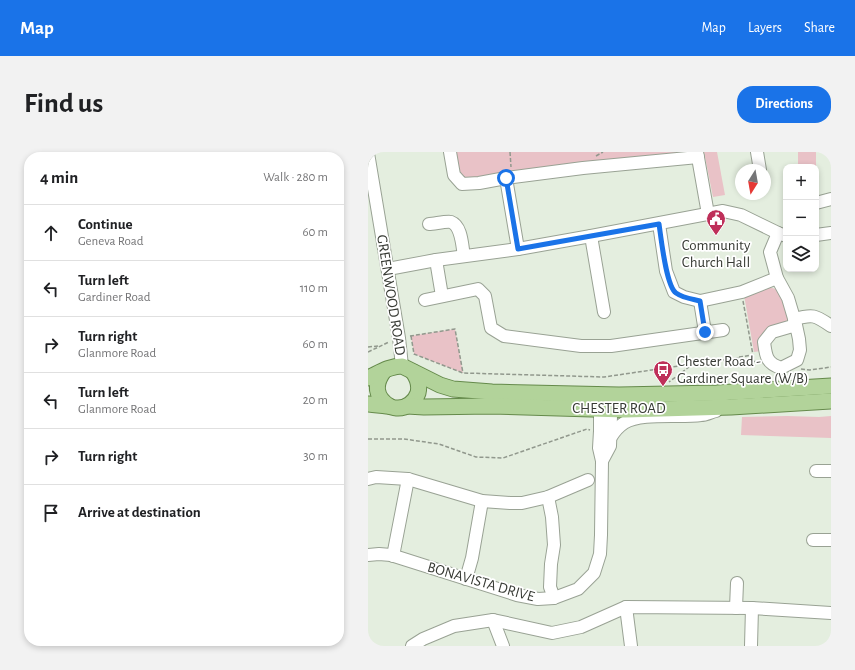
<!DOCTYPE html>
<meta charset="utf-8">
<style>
body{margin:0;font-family:"Alegreya Sans",sans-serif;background:#f2f2f2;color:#202124}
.controls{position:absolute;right:12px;top:12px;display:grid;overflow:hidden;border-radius:8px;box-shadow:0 2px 6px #0003}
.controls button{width:36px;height:36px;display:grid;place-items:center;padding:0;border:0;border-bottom:1px solid #e0e0e0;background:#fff;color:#202124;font:20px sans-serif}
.compass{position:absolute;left:367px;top:12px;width:36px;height:36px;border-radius:50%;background:#fff;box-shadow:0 2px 6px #0003;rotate:191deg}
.stop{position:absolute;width:12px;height:12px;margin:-9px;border:3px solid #1a73e8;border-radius:50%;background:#fff}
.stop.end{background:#1a73e8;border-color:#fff;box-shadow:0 1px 4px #0008}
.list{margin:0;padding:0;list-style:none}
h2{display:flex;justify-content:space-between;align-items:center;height:52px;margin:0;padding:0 16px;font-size:17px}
h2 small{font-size:13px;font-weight:400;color:#757577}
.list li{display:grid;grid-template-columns:26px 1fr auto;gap:12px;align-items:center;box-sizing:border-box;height:56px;padding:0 16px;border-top:1px solid #e0e0e0}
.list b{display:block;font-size:15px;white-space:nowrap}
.list p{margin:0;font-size:13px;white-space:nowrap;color:#757577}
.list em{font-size:13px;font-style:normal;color:#757577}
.icon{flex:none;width:22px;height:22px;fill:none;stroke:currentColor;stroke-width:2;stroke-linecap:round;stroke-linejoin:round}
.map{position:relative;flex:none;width:463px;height:494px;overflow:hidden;border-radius:16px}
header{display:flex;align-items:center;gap:24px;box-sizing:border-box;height:56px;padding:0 20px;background:#1a73e8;color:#fff}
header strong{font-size:19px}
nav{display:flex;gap:22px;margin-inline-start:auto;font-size:14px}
.intro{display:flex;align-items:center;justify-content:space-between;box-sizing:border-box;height:96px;padding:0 24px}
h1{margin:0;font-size:28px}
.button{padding:10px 18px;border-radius:16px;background:#1a73e8;color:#fff;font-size:14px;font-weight:700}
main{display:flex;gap:24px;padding:0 24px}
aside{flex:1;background:#fff;border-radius:16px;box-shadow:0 2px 6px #0003}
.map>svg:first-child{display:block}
.green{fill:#e9c2c7}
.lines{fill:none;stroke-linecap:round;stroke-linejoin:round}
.minor-casing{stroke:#99a294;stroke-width:14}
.major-casing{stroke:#658a4b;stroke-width:17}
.path{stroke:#91988d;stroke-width:1.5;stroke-dasharray:4 2;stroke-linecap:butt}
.minor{stroke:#fff;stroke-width:12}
.major{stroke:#b2d39a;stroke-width:15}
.route{stroke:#1a73e8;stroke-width:5}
.labels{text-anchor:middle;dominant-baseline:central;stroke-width:3.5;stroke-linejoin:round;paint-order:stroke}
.poi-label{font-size:15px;fill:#373a34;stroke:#fff}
.street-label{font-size:15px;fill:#373a34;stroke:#fff}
</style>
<header>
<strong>Map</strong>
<nav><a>Map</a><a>Layers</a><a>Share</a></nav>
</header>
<div class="intro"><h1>Find us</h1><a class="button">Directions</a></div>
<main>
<aside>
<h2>4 min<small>Walk · 280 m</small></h2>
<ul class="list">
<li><svg class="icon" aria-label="ahead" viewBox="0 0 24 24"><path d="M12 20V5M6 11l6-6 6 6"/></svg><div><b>Continue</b><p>Geneva Road</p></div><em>60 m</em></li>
<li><svg class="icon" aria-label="left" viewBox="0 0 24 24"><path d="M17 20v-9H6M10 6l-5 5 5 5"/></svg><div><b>Turn left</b><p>Gardiner Road</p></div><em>110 m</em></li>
<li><svg class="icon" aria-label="right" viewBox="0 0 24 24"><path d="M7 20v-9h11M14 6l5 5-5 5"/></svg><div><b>Turn right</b><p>Glanmore Road</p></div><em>60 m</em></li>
<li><svg class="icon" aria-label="left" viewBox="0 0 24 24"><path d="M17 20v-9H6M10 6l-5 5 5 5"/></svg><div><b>Turn left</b><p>Glanmore Road</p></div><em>20 m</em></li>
<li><svg class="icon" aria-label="right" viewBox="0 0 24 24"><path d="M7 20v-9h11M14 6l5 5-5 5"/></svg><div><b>Turn right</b></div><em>30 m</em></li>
<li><svg class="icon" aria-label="arrive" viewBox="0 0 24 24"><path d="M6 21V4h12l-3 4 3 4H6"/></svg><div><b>Arrive at destination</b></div></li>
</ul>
</aside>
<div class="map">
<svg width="463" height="494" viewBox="0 0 463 494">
<rect width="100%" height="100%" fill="#e4eedf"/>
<g class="green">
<path d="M82,0H329L94,32Z"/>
<path d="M336,0H349L357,43L345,45Z"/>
<rect x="430" y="0" width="18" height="15"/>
<path d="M398,135C403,136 408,136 411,139C415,143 420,163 419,168L393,199L386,200L376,143Z"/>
<path d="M87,177L95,221L46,202L43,184Z"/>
<path d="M419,264L451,265L463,264V286L373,283L374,265Z"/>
</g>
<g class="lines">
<g class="minor-casing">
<g id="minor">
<path d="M82,0L86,23L94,32L111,31L138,26L215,16L330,5"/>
<path d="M329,0L340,62"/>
<path d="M389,0L392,18"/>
<path d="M0,1L31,186L34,214"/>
<path d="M138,26L150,97"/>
<path d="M448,51L463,47"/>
<path d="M61,72C66,72 78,69 83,70C94,74 94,94 96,104"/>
<path d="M291,72L298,119L306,140L316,145L332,149L374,140L409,126"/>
<path d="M410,81L402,100L409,126L420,146L428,173L431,187L432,198L429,208L413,216C398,211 398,204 396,190L404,180L428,173"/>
<path d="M448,83L463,81"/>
<path d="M223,84L236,160"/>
<path d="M68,108L74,144"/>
<path d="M20,117L68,108L150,97L223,84L355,59L373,63L410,81L418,84"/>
<path d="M57,148L110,137L117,144L123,176L136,184L213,194H243L355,178"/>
<path d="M332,149L337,180"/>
<path d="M426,167C445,162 447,163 463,174"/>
<path d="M243,285C246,280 250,275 256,271C273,260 312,266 333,263C338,263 343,260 348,259"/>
<path d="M448,319H463"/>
<path d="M0,327L8,325L40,327L114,349L142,351H154L180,345L220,328"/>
<path d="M180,345L184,365L186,393L183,412L182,435L186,446"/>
<path d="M445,388H463"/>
<path d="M0,403L11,402L23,403L149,443L170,447L186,446L210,437L226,421L232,402L233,383L234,309L231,296L232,279V264L237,258L243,264L242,294L234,309"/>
<path d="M25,404L40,327"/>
<path d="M98,427L104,406L114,349"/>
<path d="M258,455L263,494"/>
<path d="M368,456L369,431"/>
<path d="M125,468L135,494"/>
<path d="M44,494L55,487L86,474L125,468L184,481L213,475L258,455L384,456L463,461"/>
<path d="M383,494L384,456"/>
</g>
</g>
<g class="major-casing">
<g id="major">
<path d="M16,219C6,232 7,245 21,254"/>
<path d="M0,226C11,221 21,214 34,214L72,233L85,237L124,240L251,243L349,241L463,234"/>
<path d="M0,252C6,253 13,253 19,254C22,254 25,256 28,256C38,257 47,250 50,241C52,233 50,227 45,220"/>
<path d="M39,254L56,255L123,254L257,258L363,255L463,249"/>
</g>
</g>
<g class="path">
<path d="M142,0L143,15"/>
<path d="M228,4L235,0"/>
<path d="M375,149L385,203"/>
<path d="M42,184L87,177L95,221"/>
<path d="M43,184L46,202L95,221L236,225L325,212L301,230"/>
<path d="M0,195L10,194"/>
<path d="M0,200L21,190"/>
<path d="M371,205L385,203"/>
<path d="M325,212L369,206L390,210"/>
<path d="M433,217L442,218L463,215"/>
<path d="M0,287H36L71,292L108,305L135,306L219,277L222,278"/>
</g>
<use href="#minor" class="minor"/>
<use href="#major" class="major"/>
</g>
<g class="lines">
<path class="route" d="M138,26L150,97L223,84L291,72C293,85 298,134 308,141C315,146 324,147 332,149L337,180"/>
</g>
<defs>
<g id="civic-pin" transform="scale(1)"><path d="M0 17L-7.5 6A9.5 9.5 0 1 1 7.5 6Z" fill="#be2f59" stroke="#fff"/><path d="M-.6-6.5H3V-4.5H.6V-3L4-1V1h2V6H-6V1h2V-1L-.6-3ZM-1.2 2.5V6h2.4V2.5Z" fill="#fff"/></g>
<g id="bus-pin" transform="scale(1)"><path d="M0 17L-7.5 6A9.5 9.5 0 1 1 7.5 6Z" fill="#be2f59" stroke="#fff"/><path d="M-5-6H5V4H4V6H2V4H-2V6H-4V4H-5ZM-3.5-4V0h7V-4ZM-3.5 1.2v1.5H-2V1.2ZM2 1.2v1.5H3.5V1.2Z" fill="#fff"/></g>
</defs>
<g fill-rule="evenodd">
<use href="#civic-pin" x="348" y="67"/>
<use href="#bus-pin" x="295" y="218"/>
</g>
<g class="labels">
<g class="poi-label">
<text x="348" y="93">Community<tspan x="348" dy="17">Church Hall</tspan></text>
<text x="309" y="209" text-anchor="start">Chester Road -<tspan x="309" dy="17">Gardiner Square (W/B)</tspan></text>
</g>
<g class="street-label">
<text transform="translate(23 143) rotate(81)">GREENWOOD ROAD</text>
<text x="251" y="256">CHESTER ROAD</text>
<text transform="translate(113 430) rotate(16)">BONAVISTA DRIVE</text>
</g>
</g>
</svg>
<div class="controls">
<button>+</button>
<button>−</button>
<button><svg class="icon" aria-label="layers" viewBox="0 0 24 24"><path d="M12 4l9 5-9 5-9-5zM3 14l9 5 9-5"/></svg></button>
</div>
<svg class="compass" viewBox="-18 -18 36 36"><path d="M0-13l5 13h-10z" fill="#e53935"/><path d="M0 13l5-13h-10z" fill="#757577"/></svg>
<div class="stop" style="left:138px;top:26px"></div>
<div class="stop end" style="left:337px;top:180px"></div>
</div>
</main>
